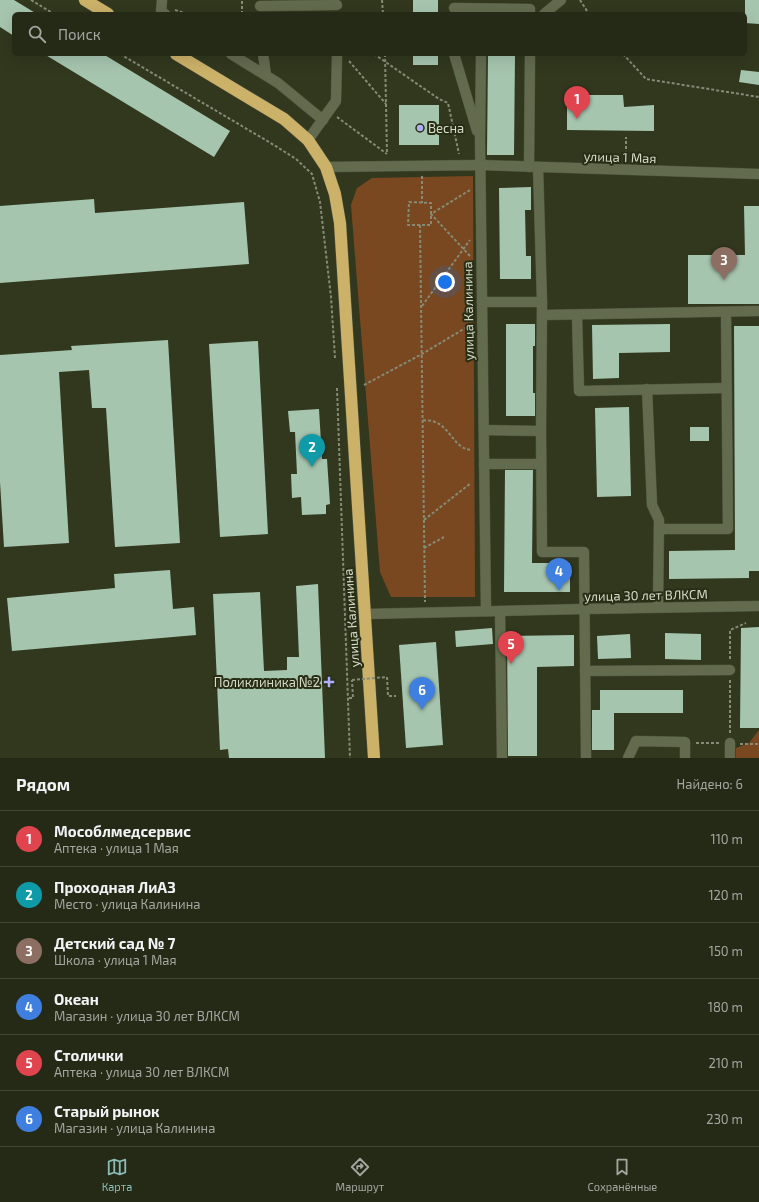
<!DOCTYPE html>
<html lang="ru">
<meta charset="utf-8">
<style>
body{margin:0;font-family:"Exo 2",sans-serif;background:#2d321f;color:#f1f3f6}
.you{position:absolute;left:445px;top:282px;width:14px;height:14px;margin:-10px;border:3px solid #fff;border-radius:50%;background:#1a73e8;box-shadow:0 0 0 6px #1a73e833}
.badge{display:grid;place-items:center;width:26px;height:26px;border-radius:50%;background:#8bbbb9;color:#fff;font-size:13px;font-weight:700}
.pin{position:absolute;translate:-50% -33px;filter:drop-shadow(0 1px 2px #0008)}
.pin::after{content:'';position:absolute;top:21px;width:14px;height:12px;background:inherit;clip-path:polygon(0 0,100% 0,50% 100%)}
.list{margin:0;padding:0;list-style:none}
h2{display:flex;justify-content:space-between;align-items:center;height:52px;margin:0;padding:0 16px;font-size:17px}
h2 small{font-size:13px;font-weight:400;color:#a3a7a1}
.list li{display:grid;grid-template-columns:26px 1fr auto;gap:12px;align-items:center;box-sizing:border-box;height:56px;padding:0 16px;border-top:1px solid #424635}
.list b{display:block;font-size:15px;white-space:nowrap}
.list p{margin:0;font-size:13px;white-space:nowrap;color:#a3a7a1}
.list em{font-size:13px;font-style:normal;color:#a3a7a1}
.icon{flex:none;width:22px;height:22px;fill:none;stroke:currentColor;stroke-width:2;stroke-linecap:round;stroke-linejoin:round}
.map{position:relative;flex:none;width:759px;height:758px;overflow:hidden}
.search{position:absolute;background:#252a16;box-shadow:0 4px 16px #0002;left:12px;right:12px;top:12px;height:44px;display:flex;align-items:center;gap:10px;box-sizing:border-box;padding:0 14px;border-radius:6px;color:#a3a7a1;font-size:15px}
.sheet{height:388px;background:#252a16}
nav{display:flex;justify-content:space-around;align-items:center;box-sizing:border-box;height:56px;border-top:1px solid #424635;background:#252a16;font-size:11px;color:#a3a7a1}
nav a{display:grid;justify-items:center;gap:2px}
nav .on{color:#8bbbb9}
.map>svg:first-child{display:block}
.green{fill:#794820}
.building{fill:#a6c5af}
.lines{fill:none;stroke-linecap:round;stroke-linejoin:round}
.minor-casing{stroke:#4e533d;stroke-width:11}
.highway-casing{stroke:#4e533d;stroke-width:13}
.path{stroke:#858b76;stroke-width:2;stroke-dasharray:3 2;stroke-linecap:butt}
.minor{stroke:#626b4e;stroke-width:10}
.highway{stroke:#ccb169;stroke-width:12}
.path-bridge{stroke:#858b76;stroke-width:2;stroke-dasharray:3 2;stroke-linecap:butt}
.poi-dot{fill:#afaefa;stroke:#272e14;stroke-width:1.5}
.labels{text-anchor:middle;dominant-baseline:central;stroke-width:4;stroke-linejoin:round;paint-order:stroke}
.poi-label{font-size:13px;fill:#d5daca;stroke:#272e14;text-anchor:start}
.street-label{font-size:13px;fill:#d5daca;stroke:#272e14}
</style>
<div class="map">
<svg width="759" height="758" viewBox="0 0 759 758">
<rect width="100%" height="100%" fill="#31381e"/>
<g class="green">
<path d="M473,176L475,597H391L380,572L351,205L357,188L372,178Z"/>
<path d="M759,730V758H736V748L749,743Z"/>
</g>
<g class="building">
<path d="M0,0H14L37,14H14V36L0,27Z"/>
<rect x="413" y="0" width="25" height="14"/>
<path d="M745,0H759V24L745,23Z"/>
<path d="M44,54H103L230,131L214,157Z"/>
<rect x="413" y="54" width="25" height="11"/>
<path d="M488,54H515L514,155H487Z"/>
<path d="M741,70L759,72V85L739,82Z"/>
<path d="M567,95H623L624,107L654,105V131L567,130Z"/>
<rect x="399" y="105" width="40" height="40"/>
<path d="M531,187V210H525L526,256H531V279H500L499,188Z"/>
<path d="M94,199L95,213L244,202L249,264L0,283V206Z"/>
<path d="M744,206H759V304H688V255H745Z"/>
<path d="M506,324H535V346H533V393H535V416H506Z"/>
<path d="M670,324V352L619,353V378L593,379L592,325Z"/>
<path d="M734,326H759V571H749V578L669,579V551L735,550Z"/>
<path d="M168,340L180,543L115,547L106,408H92L89,370L59,372L69,543L4,547L0,482V355L72,350L71,346Z"/>
<path d="M258,341L268,534L220,537L209,344Z"/>
<path d="M629,407L631,496L597,497L595,408Z"/>
<path d="M319,409L322,459H327L330,504L326,505V514L302,515L301,497L292,498L291,474H297L295,432H290L288,411Z"/>
<rect x="690" y="427" width="19" height="14"/>
<path d="M505,470H533L532,563H570V592H504Z"/>
<path d="M170,570L173,609L194,607L196,635L12,651L7,598L115,588L114,574Z"/>
<path d="M318,584L325,758H229L228,749L220,750L213,594L260,592L264,671L287,670V657H299L296,586Z"/>
<path d="M759,627V728H740L741,628Z"/>
<path d="M492,628L493,644L456,647L455,631Z"/>
<path d="M665,633L701,634V660L665,659Z"/>
<path d="M630,634L631,658L598,659L597,636Z"/>
<path d="M574,635V666L537,667V756H508L507,636Z"/>
<path d="M436,642L443,745L406,748L399,645Z"/>
<path d="M600,690H683V713H614V750H592V710H600Z"/>
</g>
<g class="lines">
<g class="minor-casing">
<g id="minor">
<path d="M162,0L161,12L165,14"/>
<path d="M260,6L337,5"/>
<path d="M454,8L530,9V14"/>
<path d="M544,14L561,0"/>
<path d="M231,54L278,83L323,120"/>
<path d="M263,54L266,75"/>
<path d="M454,54L477,131"/>
<path d="M481,54L480,141L486,611"/>
<path d="M308,140L336,101L337,54"/>
<path d="M326,167L481,165L759,174"/>
<path d="M529,167L530,54"/>
<path d="M538,167L542,302"/>
<path d="M482,302H542L541,431L484,430"/>
<path d="M542,315L759,311"/>
<path d="M577,315L579,391L726,388"/>
<path d="M647,389L652,505L659,520L658,607"/>
<path d="M541,431L542,552H584L586,758"/>
<path d="M484,464H541"/>
<path d="M659,529H728L726,312"/>
<path d="M500,611L502,758"/>
<path d="M366,614L584,609L759,606"/>
<path d="M585,671L730,670"/>
<path d="M730,743V758"/>
<path d="M628,758L636,741L685,742V758"/>
</g>
</g>
<g class="highway-casing">
<g id="highway">
<path d="M85,0L108,14"/>
<path d="M176,54L284,119L308,140L326,167L335,194L340,223L374,758"/>
</g>
</g>
<g class="path">
<path d="M31,0L54,14"/>
<path d="M382,0L383,14"/>
<path d="M580,0L589,14"/>
<path d="M175,10L188,14"/>
<path d="M242,14V0"/>
<path d="M438,14H445"/>
<path d="M120,54L274,145L296,159L312,174L320,202L331,297L335,358"/>
<path d="M374,54L439,99L448,103L459,154"/>
<path d="M385,54L387,154"/>
<path d="M623,54L646,79L759,97"/>
<path d="M349,61L386,104"/>
<path d="M337,117L387,154"/>
<path d="M626,159V137"/>
<path d="M422,176V203"/>
<path d="M409,202L431,203V225H408Z"/>
<path d="M420,225L425,602"/>
<path d="M470,256L431,214L470,190"/>
<path d="M422,306L470,240"/>
<path d="M364,385L422,354L472,324"/>
<path d="M337,388L350,758"/>
<path d="M423,420C426,421 429,420 432,421C450,425 454,450 472,450"/>
<path d="M424,520L471,483"/>
<path d="M424,548L444,537"/>
<path d="M730,659V630L746,623"/>
<path d="M387,677L388,696H396"/>
<path d="M349,698H353L352,680"/>
<path d="M730,733V680"/>
<path d="M696,743H720"/>
<path d="M740,744H759"/>
</g>
<use href="#minor" class="minor"/>
<use href="#highway" class="highway"/>
<path class="path-bridge" d="M352,680L387,677"/>
</g>
<g class="poi-dot">
<circle cx="420" cy="128" r="4"/>
<path d="M327 676h4v4h4v4h-4v4h-4v-4h-4v-4h4z"/>
</g>
<g class="labels">
<g class="poi-label">
<text x="428" y="128">Весна</text>
<text x="320" y="682" text-anchor="end">Поликлиника №2</text>
</g>
<g class="street-label">
<text transform="translate(620 157) rotate(2)">улица 1 Мая</text>
<text transform="translate(468 311) rotate(-91)">улица Калинина</text>
<text transform="translate(646 595) rotate(-1)">улица 30 лет ВЛКСМ</text>
<text transform="translate(351 618) rotate(-94)">улица Калинина</text>
</g>
</g>
</svg>
<div class="you"></div>
<div class="pin badge" style="left:577px;top:119px;background:#e0444e">1</div>
<div class="pin badge" style="left:312px;top:467px;background:#0f9aa8">2</div>
<div class="pin badge" style="left:724px;top:280px;background:#8d6e63">3</div>
<div class="pin badge" style="left:559px;top:591px;background:#3f7fe0">4</div>
<div class="pin badge" style="left:511px;top:664px;background:#e0444e">5</div>
<div class="pin badge" style="left:422px;top:710px;background:#3f7fe0">6</div>
<div class="search"><svg class="icon" aria-label="search" viewBox="0 0 24 24"><circle cx="10" cy="10" r="6"/><path d="M15 15l6 6"/></svg>Поиск</div>
</div>
<section class="sheet">
<h2>Рядом<small>Найдено: 6</small></h2>
<ul class="list">
<li><span class="badge" style="background:#e0444e">1</span><div><b>Мособлмедсервис</b><p>Аптека · улица 1 Мая</p></div><em>110 m</em></li>
<li><span class="badge" style="background:#0f9aa8">2</span><div><b>Проходная ЛиАЗ</b><p>Место · улица Калинина</p></div><em>120 m</em></li>
<li><span class="badge" style="background:#8d6e63">3</span><div><b>Детский сад № 7</b><p>Школа · улица 1 Мая</p></div><em>150 m</em></li>
<li><span class="badge" style="background:#3f7fe0">4</span><div><b>Океан</b><p>Магазин · улица 30 лет ВЛКСМ</p></div><em>180 m</em></li>
<li><span class="badge" style="background:#e0444e">5</span><div><b>Столички</b><p>Аптека · улица 30 лет ВЛКСМ</p></div><em>210 m</em></li>
<li><span class="badge" style="background:#3f7fe0">6</span><div><b>Старый рынок</b><p>Магазин · улица Калинина</p></div><em>230 m</em></li>
</ul>
</section>
<nav>
<a class="on"><svg class="icon" aria-label="map" viewBox="0 0 24 24"><path d="M3 6l6-2 6 2 6-2v14l-6 2-6-2-6 2zM9 4v14M15 6v14"/></svg>Карта</a>
<a><svg class="icon" aria-label="directions" viewBox="0 0 24 24"><path d="M12 3l9 9-9 9-9-9zM9 14v-3h6M13 9l2 2-2 2"/></svg>Маршрут</a>
<a><svg class="icon" aria-label="saved" viewBox="0 0 24 24"><path d="M7 4h10v16l-5-4-5 4z"/></svg>Сохранённые</a>
</nav>
